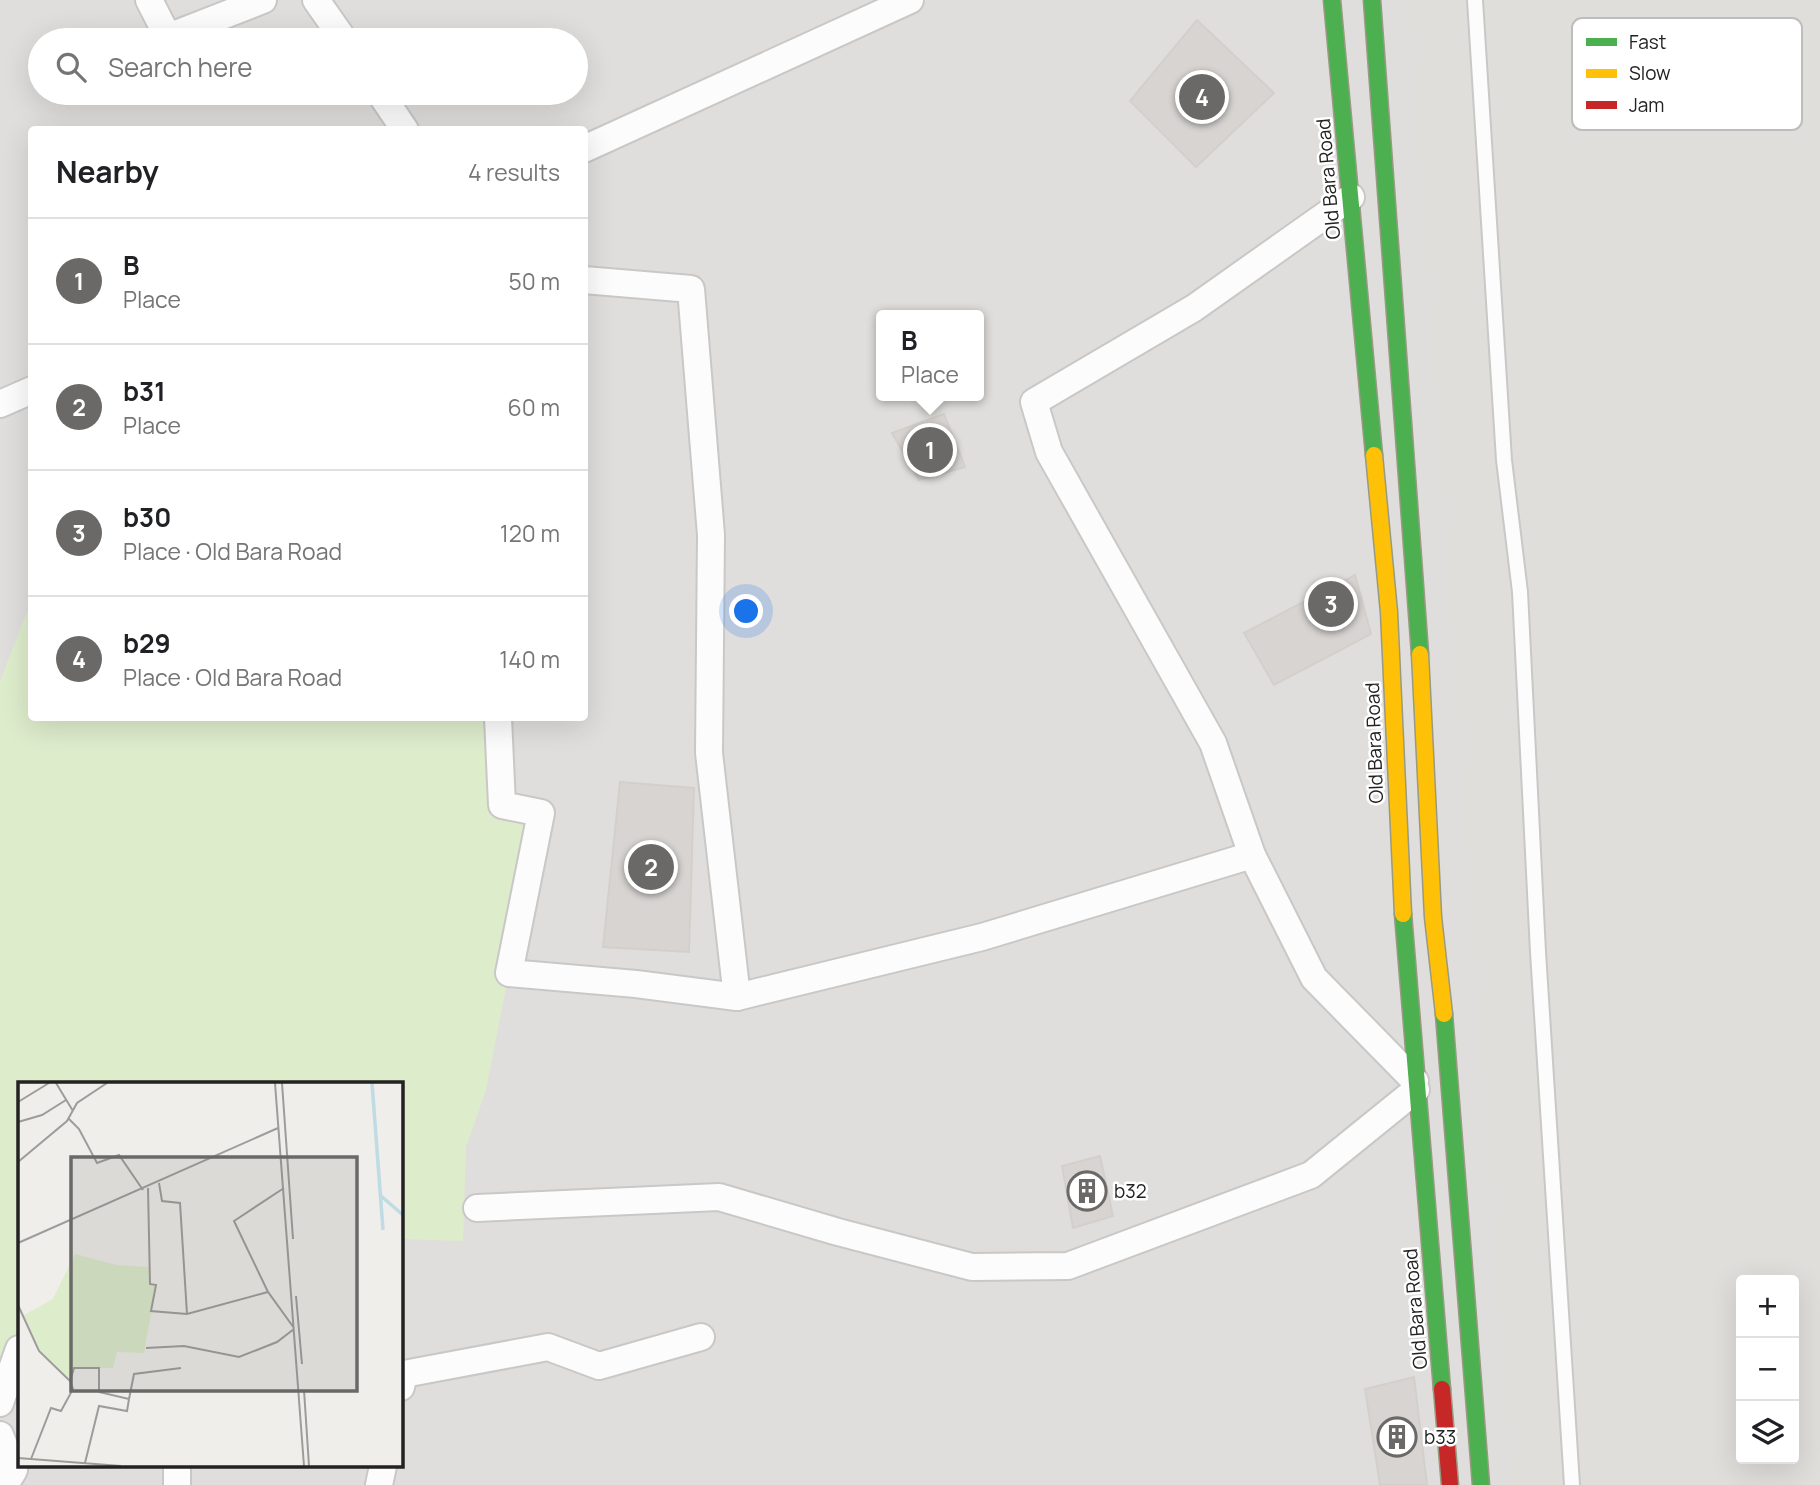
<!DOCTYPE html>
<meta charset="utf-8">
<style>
body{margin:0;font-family:Manrope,sans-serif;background:#f2f2f2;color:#202124}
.controls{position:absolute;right:21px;bottom:21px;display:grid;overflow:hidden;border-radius:7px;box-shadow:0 7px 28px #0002}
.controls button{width:63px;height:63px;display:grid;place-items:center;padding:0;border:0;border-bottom:2px solid #e0e0e0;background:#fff;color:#202124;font:35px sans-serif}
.you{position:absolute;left:747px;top:612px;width:24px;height:24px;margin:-18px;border:5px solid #fff;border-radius:50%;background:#1a73e8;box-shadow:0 0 0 10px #1a73e833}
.badge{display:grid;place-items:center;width:46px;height:46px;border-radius:50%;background:#6a6968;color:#fff;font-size:23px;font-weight:700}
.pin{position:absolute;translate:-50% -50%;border:4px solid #fff;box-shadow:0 2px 7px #0006}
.popup{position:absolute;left:876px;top:310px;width:108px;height:91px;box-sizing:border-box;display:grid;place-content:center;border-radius:7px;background:#fff;filter:drop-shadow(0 2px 5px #0005);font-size:23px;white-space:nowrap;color:#757577}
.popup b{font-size:26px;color:#202124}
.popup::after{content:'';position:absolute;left:50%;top:100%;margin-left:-14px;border:14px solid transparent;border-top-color:#fff}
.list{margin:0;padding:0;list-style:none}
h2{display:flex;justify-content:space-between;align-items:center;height:91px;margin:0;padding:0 28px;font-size:30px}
h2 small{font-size:23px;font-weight:400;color:#757577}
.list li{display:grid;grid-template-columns:46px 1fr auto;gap:21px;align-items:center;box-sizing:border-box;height:126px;padding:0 28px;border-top:2px solid #e0e0e0}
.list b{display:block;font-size:26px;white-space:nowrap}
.list p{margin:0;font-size:23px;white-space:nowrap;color:#757577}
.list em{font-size:23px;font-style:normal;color:#757577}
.icon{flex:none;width:38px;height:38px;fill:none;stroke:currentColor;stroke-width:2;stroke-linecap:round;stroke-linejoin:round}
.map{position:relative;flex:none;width:1820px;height:1485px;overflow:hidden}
.search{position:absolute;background:#fff;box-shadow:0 7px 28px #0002;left:28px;top:28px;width:560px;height:77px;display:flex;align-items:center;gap:18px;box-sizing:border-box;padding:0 24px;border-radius:38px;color:#757577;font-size:26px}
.panel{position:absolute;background:#fff;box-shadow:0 7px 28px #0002;left:28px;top:126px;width:560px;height:595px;border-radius:7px}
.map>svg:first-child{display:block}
.residential{fill:#dfdedc;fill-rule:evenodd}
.airport{fill:#e0deda;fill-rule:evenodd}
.grass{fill:#ddeccb}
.building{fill:#d7d4d2;stroke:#d3d0cc;stroke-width:2}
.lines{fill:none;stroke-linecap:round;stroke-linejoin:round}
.lane-casing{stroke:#c9c8c7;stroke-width:18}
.street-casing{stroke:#c9c8c7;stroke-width:30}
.fast-casing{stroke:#999a82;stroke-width:19}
.slow-casing{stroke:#999a82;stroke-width:19}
.jam-casing{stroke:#999a82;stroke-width:19}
.lane{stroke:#fdfcfc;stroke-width:14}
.street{stroke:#fdfcfc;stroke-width:26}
.fast{stroke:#4caf50;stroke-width:16}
.slow{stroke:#ffc107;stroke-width:16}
.jam{stroke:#c62828;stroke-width:16}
.labels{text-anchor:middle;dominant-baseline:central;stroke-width:5;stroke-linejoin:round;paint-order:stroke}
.street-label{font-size:19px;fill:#222;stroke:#fff}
.poi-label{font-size:19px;fill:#222;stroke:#fff;text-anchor:start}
.inset-river{fill:none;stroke:#bfdbe3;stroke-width:3.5}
.inset-road{fill:none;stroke:#9e9c9b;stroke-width:2}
.view{fill:#6a6968;fill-opacity:0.15;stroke:#6a6968;stroke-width:3.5}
.inset-edge{fill:none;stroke:#222;stroke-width:3.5}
.key{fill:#fff;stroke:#bdbdbd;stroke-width:2}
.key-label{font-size:19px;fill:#222}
</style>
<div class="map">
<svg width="1820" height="1485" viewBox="0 0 1820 1485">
<rect width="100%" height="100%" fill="#f0eeeb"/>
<path class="residential" d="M0,0H1820V1485H0ZM40,40H576V93H40ZM32,130H584V718H32ZM881,315H979V396H881ZM19,1084H401V1466H19ZM1741,1280H1794V1459H1741Z"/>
<path class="airport" d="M1408,0H1820V1485H1511ZM1741,1280H1794V1459H1741Z"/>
<path class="grass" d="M27,612L32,613V718H495L499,807L540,815L486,1090L466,1147L463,1241L401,1239V1084H19V1352L0,1400V681Z"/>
<g class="building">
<path d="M1197,20L1274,93L1196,167L1130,101Z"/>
<path d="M944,414L965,467L919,480L892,433Z"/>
<path d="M1355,575L1371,634L1274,685L1244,633Z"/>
<path d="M620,782L694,788L689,952L603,947Z"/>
<path d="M1100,1156L1113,1216L1073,1228L1062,1166Z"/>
<path d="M1414,1377L1427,1485H1380L1365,1389Z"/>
</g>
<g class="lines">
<g class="lane-casing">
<path id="lane" d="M1475,0L1504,460L1520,592L1538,952L1572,1485"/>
</g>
<g class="street-casing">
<g id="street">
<path d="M149,0L168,37L263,0"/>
<path d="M316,0L344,40"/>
<path d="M380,93L405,130"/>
<path d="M584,149L910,0"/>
<path d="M584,280L691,289L711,535L709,753L737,997"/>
<path d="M0,404L32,390"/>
<path d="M498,718L502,805L541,813L509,973L636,984L737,997L982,937L1252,855L1314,978L1415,1081"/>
<path d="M1252,855L1213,743L1049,452L1034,402L1194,308L1351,197"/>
<path d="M477,1208L719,1197L838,1232L972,1267L1068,1266L1311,1175L1416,1090"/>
<path d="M401,1387L404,1374L548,1347L599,1366L701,1337"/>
<path d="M0,1403L19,1349"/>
<path d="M0,1435L14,1470L5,1485"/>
<path d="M177,1485V1466"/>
<path d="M379,1485L383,1466"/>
</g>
</g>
<g class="fast-casing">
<g id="fast">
<path d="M1332,0L1374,455"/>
<path d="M1372,0L1420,654"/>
<path d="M1403,914L1442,1389"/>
<path d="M1444,1014L1481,1485"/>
</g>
</g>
<g class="slow-casing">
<g id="slow">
<path d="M1374,455L1389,612L1403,914"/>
<path d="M1420,654L1433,917L1444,1014"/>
</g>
</g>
<g class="jam-casing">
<path id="jam" d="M1442,1389L1450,1485"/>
</g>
<use href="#lane" class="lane"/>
<use href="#street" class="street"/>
<use href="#fast" class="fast"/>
<use href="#slow" class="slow"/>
<use href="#jam" class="jam"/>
</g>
<defs>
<g id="building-ring" transform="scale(2.0125)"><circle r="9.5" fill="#fff" stroke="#6a6968" stroke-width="1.5"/><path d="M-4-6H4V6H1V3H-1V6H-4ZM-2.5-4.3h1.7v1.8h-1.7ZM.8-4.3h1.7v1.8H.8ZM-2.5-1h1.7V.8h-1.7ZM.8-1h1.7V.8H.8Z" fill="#6a6968"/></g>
</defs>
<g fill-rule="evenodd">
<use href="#building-ring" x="1087" y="1191"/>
<use href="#building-ring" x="1397" y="1437"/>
</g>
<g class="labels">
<g class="street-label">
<text transform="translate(1328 179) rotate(-95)">Old Bara Road</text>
<text transform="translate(1374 743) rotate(-92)">Old Bara Road</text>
<text transform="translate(1415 1309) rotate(-95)">Old Bara Road</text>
</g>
<g class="poi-label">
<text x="1114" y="1191">b32</text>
<text x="1424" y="1437">b33</text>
</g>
</g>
<g transform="translate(18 1082)">
<rect width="385" height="385" fill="#f0eeeb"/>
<path d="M57,172L99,183L131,185V202L138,204L126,271L99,270L95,286H57L52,298L22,269L6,233L35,217Z" fill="#ddeccb"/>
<path class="inset-river" d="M354,1L365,148M363,114L385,133"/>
<path class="inset-road" d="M38,1L55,29M257,1L286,384M264,1L275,157M0,20L31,1M51,37L61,47L79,81L101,73L125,108M0,40L24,33L48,18M0,80L49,39L59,21L89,1M141,101L144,119L162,121L169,232M130,106L132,202L138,203L133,229L169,232L250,210L276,246M0,161L260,46M250,210L216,139L266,106M278,214L284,282M0,223L21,269L52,299M128,266L166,264L221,275L259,260L276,247M286,308L291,384M0,376L103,384M13,377L33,326L43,329L55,307L52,299L56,286H81V310L111,317L116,292L163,286M67,381L81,324L109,329L111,317"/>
<path class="view" d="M53,75H339V309H53Z"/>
<rect width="385" height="385" class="inset-edge"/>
</g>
<rect x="1572" y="18" width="230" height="112" rx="10" class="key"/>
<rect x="1586" y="38" width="31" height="8" fill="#4caf50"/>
<rect x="1586" y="69" width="31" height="9" fill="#ffc107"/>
<rect x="1586" y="101" width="31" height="8" fill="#c62828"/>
<g class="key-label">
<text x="1629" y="49">Fast</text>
<text x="1629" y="80">Slow</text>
<text x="1629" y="112">Jam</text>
</g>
</svg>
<div class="controls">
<button>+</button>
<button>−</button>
<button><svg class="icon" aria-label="layers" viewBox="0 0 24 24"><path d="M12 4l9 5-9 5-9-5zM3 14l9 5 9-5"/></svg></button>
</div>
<div class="you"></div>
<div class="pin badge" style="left:930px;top:450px">1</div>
<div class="popup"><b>B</b>Place</div>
<div class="pin badge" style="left:651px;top:867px">2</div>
<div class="pin badge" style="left:1331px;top:604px">3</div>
<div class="pin badge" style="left:1202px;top:97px">4</div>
<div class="search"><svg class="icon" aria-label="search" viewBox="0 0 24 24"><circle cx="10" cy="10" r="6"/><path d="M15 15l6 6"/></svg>Search here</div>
<section class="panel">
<h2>Nearby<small>4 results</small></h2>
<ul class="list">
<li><span class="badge">1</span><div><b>B</b><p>Place</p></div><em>50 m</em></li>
<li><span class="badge">2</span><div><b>b31</b><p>Place</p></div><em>60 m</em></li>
<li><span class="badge">3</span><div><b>b30</b><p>Place · Old Bara Road</p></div><em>120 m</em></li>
<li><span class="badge">4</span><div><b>b29</b><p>Place · Old Bara Road</p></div><em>140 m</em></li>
</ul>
</section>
</div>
